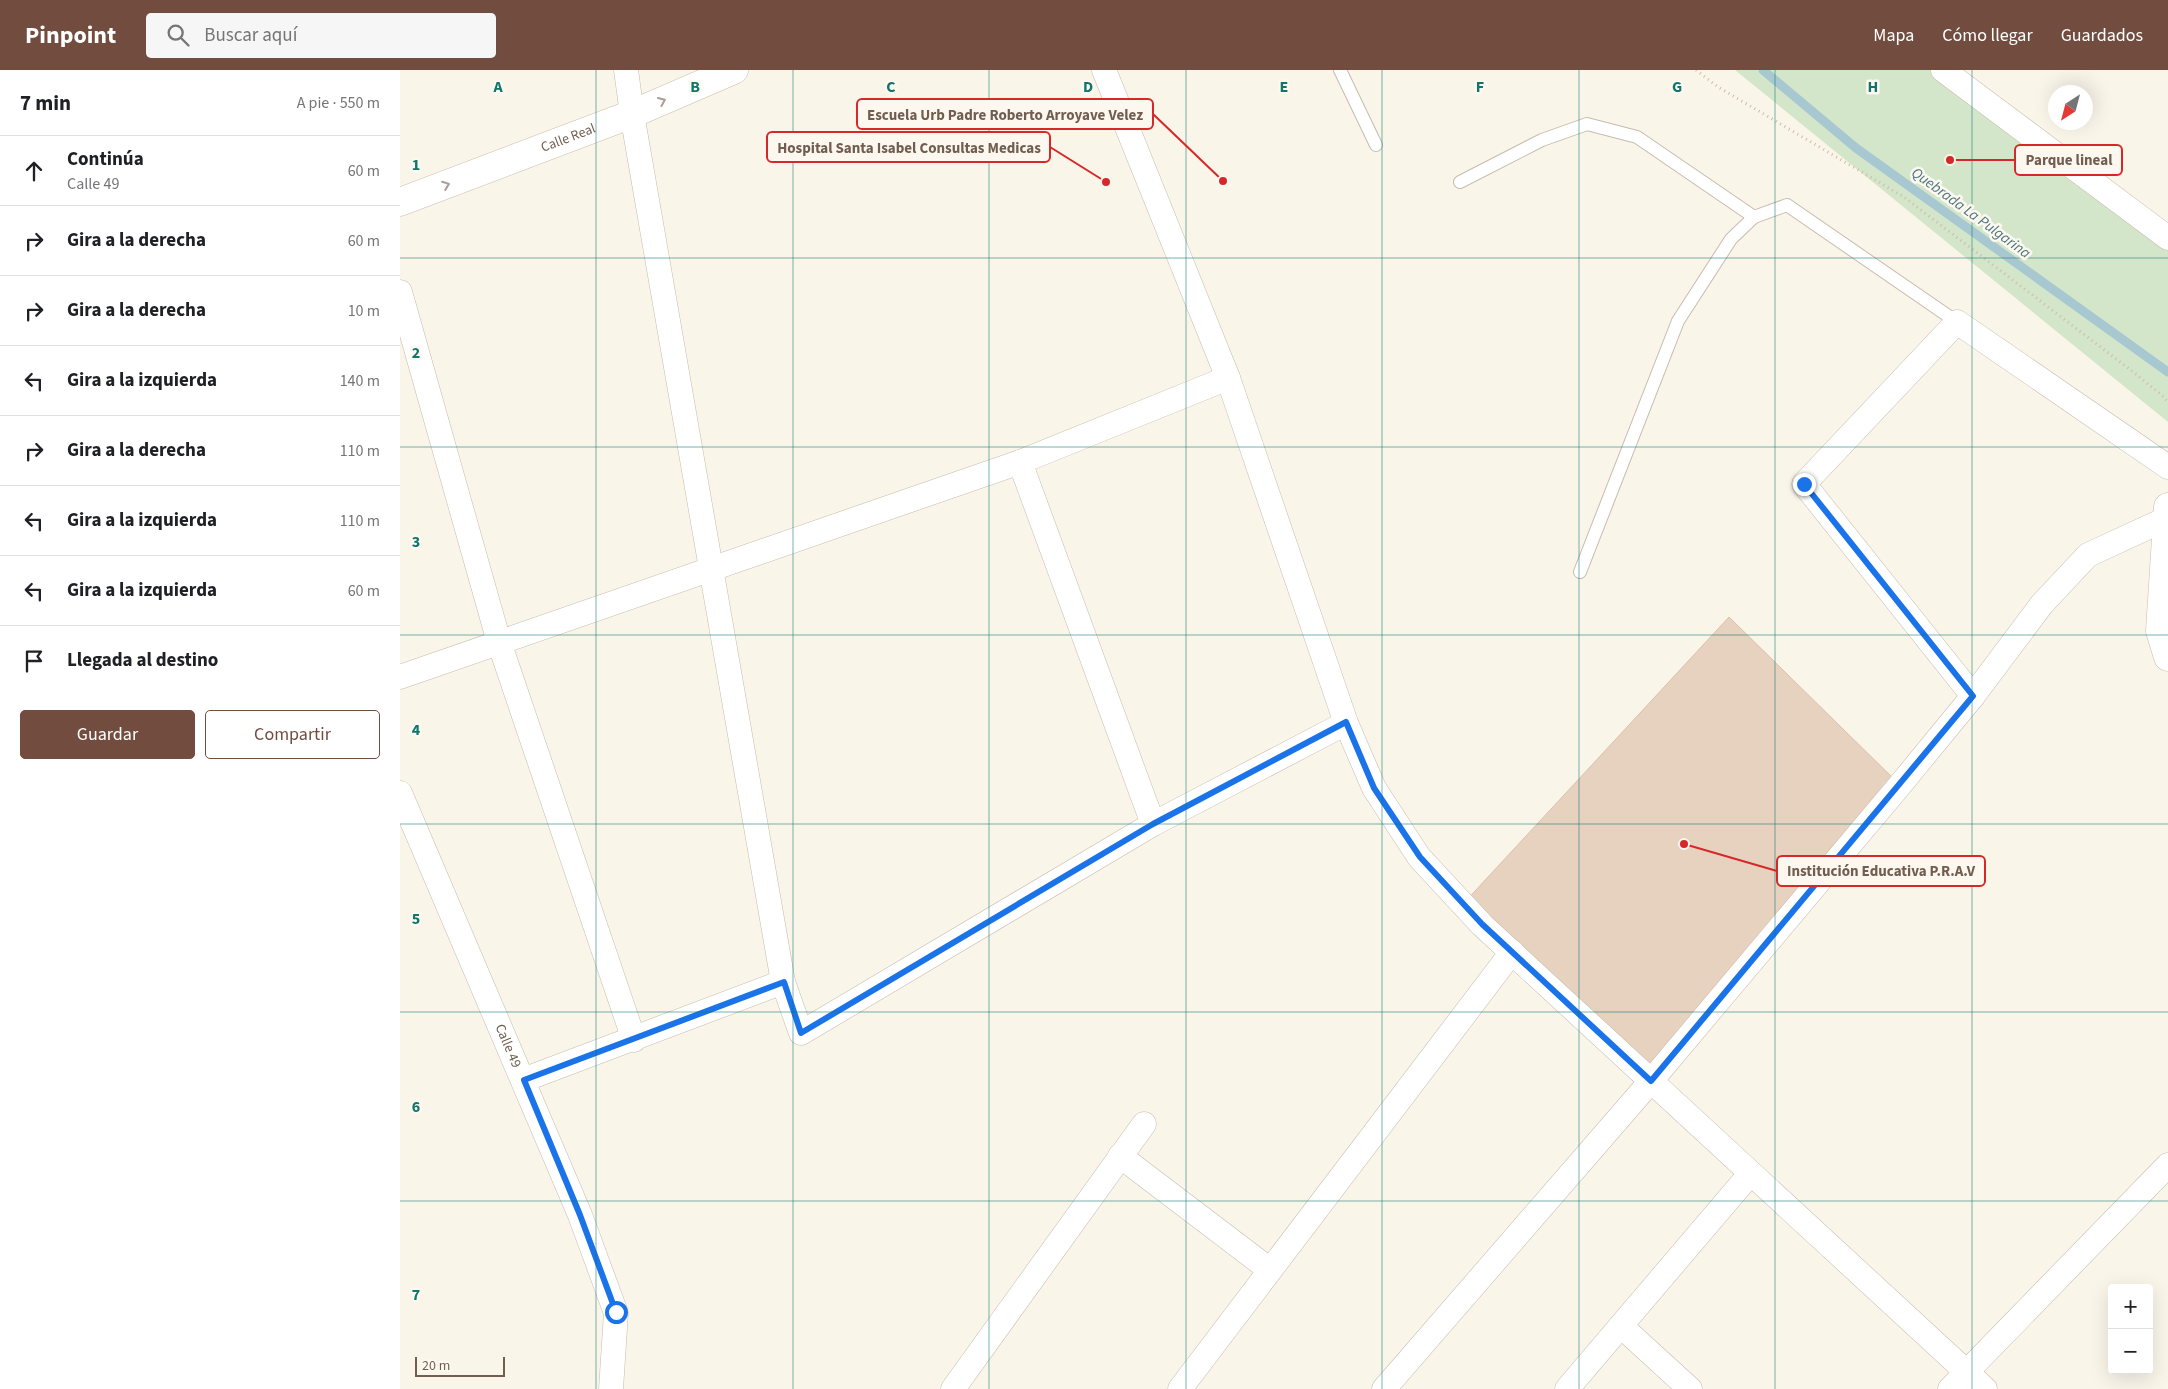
<!DOCTYPE html>
<html lang="es">
<meta charset="utf-8">
<style>
body{margin:0;font-family:"Source Sans 3",sans-serif;background:#f6f6f6;color:#202124}
.controls{position:absolute;right:15px;bottom:15px;display:grid;overflow:hidden;border-radius:5px;box-shadow:0 5px 20px #0002}
.controls button{width:45px;height:45px;display:grid;place-items:center;padding:0;border:0;border-bottom:1px solid #e0e0e0;background:#fff;color:#202124;font:25px sans-serif}
.compass{position:absolute;left:1648px;top:15px;width:45px;height:45px;border-radius:50%;background:#fff;box-shadow:0 5px 20px #0002;rotate:216deg}
.scale{position:absolute;left:15px;bottom:12px;width:90px;box-sizing:border-box;padding-left:5px;border:2px solid #715e50;border-top:0;font-size:14px;line-height:18px;white-space:nowrap;color:#715e50;-webkit-text-stroke:4px #fdf8ef;paint-order:stroke}
.stop{position:absolute;width:15px;height:15px;margin:-11px;border:4px solid #1a73e8;border-radius:50%;background:#fff}
.stop.end{background:#1a73e8;border-color:#fff;box-shadow:0 1px 5px #0008}
.list{margin:0;padding:0;list-style:none}
h2{display:flex;justify-content:space-between;align-items:center;height:65px;margin:0;padding:0 20px;font-size:21px}
h2 small{font-size:16px;font-weight:400;color:#757577}
.list li{display:grid;grid-template-columns:32px 1fr auto;gap:15px;align-items:center;box-sizing:border-box;height:70px;padding:0 20px;border-top:1px solid #e0e0e0}
.list b{display:block;font-size:19px;white-space:nowrap}
.list p{margin:0;font-size:16px;white-space:nowrap;color:#757577}
.list em{font-size:16px;font-style:normal;color:#757577}
.actions{display:flex;gap:10px;padding:15px 20px}
.actions a{flex:1;padding:11px 0;border:1px solid #714c3f;border-radius:5px;text-align:center;font-size:18px;color:#714c3f}
.actions .main{background:#714c3f;color:#fff}
.icon{flex:none;width:28px;height:28px;fill:none;stroke:currentColor;stroke-width:2;stroke-linecap:round;stroke-linejoin:round}
.map{position:relative;flex:none;width:1768px;height:1319px;overflow:hidden}
header{display:flex;align-items:center;gap:30px;box-sizing:border-box;height:70px;padding:0 25px;background:#714c3f;color:#fff}
header strong{font-size:24px}
nav{display:flex;gap:28px;margin-inline-start:auto;font-size:18px}
.search{width:350px;height:45px;background:#f6f6f6;display:flex;align-items:center;gap:12px;box-sizing:border-box;padding:0 18px;border-radius:5px;color:#757577;font-size:19px}
main{display:flex}
aside{flex:1;background:#fff}
.map>svg:first-child{display:block}
.green{fill:#d3e6c9}
.lines{fill:none;stroke-linecap:round;stroke-linejoin:round}
.stream{stroke:#a8c8d1;stroke-width:9}
.building{fill:#e7d2c0;stroke:#dcbfa7}
.lane-casing{stroke:#c8bbae;stroke-width:14}
.street-casing{stroke:#c8bbae;stroke-width:25}
.secondary-casing{stroke:#cbbcad;stroke-width:29}
.path{stroke:#d1baa8;stroke-width:3;stroke-dasharray:1 4;stroke-linecap:butt}
.lane{stroke:#fff;stroke-width:12}
.street{stroke:#fff;stroke-width:24}
.secondary{stroke:#fff;stroke-width:28}
.oneway{stroke:#aa9e96}
.route{stroke:#1a73e8;stroke-width:6}
.grid{fill:none;stroke:#0f766e;stroke-width:1;stroke-opacity:0.55}
.labels{text-anchor:middle;dominant-baseline:central;stroke-width:5;stroke-linejoin:round;paint-order:stroke}
.street-label{font-size:14px;fill:#715e50;stroke:#fdf8ef}
.water-label{font-size:15px;font-style:italic;fill:#4c7581;stroke:#fdf8ef}
.grid-label{font-size:16px;text-anchor:middle;font-weight:bold;fill:#0f766e;stroke:#fdf8ef;stroke-width:5;stroke-linejoin:round;paint-order:stroke}
.leader{fill:none;stroke:#d62828;stroke-width:2}
.callout-dot{fill:#d62828;stroke:#fdf8ef;stroke-width:2}
.callout{fill:#fdf8ef;stroke:#d62828;stroke-width:2}
.callout-label{font-size:15px;text-anchor:middle;font-weight:bold;fill:#715e50}
</style>
<header>
<strong>Pinpoint</strong>
<div class="search"><svg class="icon" aria-label="search" viewBox="0 0 24 24"><circle cx="10" cy="10" r="6"/><path d="M15 15l6 6"/></svg>Buscar aquí</div>
<nav><a>Mapa</a><a>Cómo llegar</a><a>Guardados</a></nav>
</header>
<main>
<aside>
<h2>7 min<small>A pie · 550 m</small></h2>
<ul class="list">
<li><svg class="icon" aria-label="ahead" viewBox="0 0 24 24"><path d="M12 20V5M6 11l6-6 6 6"/></svg><div><b>Continúa</b><p>Calle 49</p></div><em>60 m</em></li>
<li><svg class="icon" aria-label="right" viewBox="0 0 24 24"><path d="M7 20v-9h11M14 6l5 5-5 5"/></svg><div><b>Gira a la derecha</b></div><em>60 m</em></li>
<li><svg class="icon" aria-label="right" viewBox="0 0 24 24"><path d="M7 20v-9h11M14 6l5 5-5 5"/></svg><div><b>Gira a la derecha</b></div><em>10 m</em></li>
<li><svg class="icon" aria-label="left" viewBox="0 0 24 24"><path d="M17 20v-9H6M10 6l-5 5 5 5"/></svg><div><b>Gira a la izquierda</b></div><em>140 m</em></li>
<li><svg class="icon" aria-label="right" viewBox="0 0 24 24"><path d="M7 20v-9h11M14 6l5 5-5 5"/></svg><div><b>Gira a la derecha</b></div><em>110 m</em></li>
<li><svg class="icon" aria-label="left" viewBox="0 0 24 24"><path d="M17 20v-9H6M10 6l-5 5 5 5"/></svg><div><b>Gira a la izquierda</b></div><em>110 m</em></li>
<li><svg class="icon" aria-label="left" viewBox="0 0 24 24"><path d="M17 20v-9H6M10 6l-5 5 5 5"/></svg><div><b>Gira a la izquierda</b></div><em>60 m</em></li>
<li><svg class="icon" aria-label="arrive" viewBox="0 0 24 24"><path d="M6 21V4h12l-3 4 3 4H6"/></svg><div><b>Llegada al destino</b></div></li>
</ul>
<div class="actions"><a class="main">Guardar</a><a>Compartir</a></div>
</aside>
<div class="map">
<svg width="1768" height="1319" viewBox="0 0 1768 1319">
<rect width="100%" height="100%" fill="#faf5e9"/>
<path class="green" d="M1335,0H1539L1768,180V352Z"/>
<g class="lines">
<path class="stream" d="M1363,0L1456,78L1768,302"/>
</g>
<path class="building" d="M1329,547L1500,715L1251,1011L1063,834Z"/>
<g class="lines">
<g class="lane-casing">
<g id="lane">
<path d="M940,0L976,75"/>
<path d="M1060,112L1142,70L1187,54L1237,67L1354,147"/>
<path d="M1180,502L1278,251L1331,169L1354,147L1387,135L1557,252"/>
</g>
</g>
<g class="street-casing">
<g id="street">
<path d="M226,0L232,44L383,912L401,963L753,754L946,653"/>
<path d="M704,0L828,308L946,653L974,718L1019,787L1082,855L1585,1319"/>
<path d="M1543,0L1768,168"/>
<path d="M0,222L99,572L234,970"/>
<path d="M620,392L753,754"/>
<path d="M0,607L620,392L828,308"/>
<path d="M1573,626L1404,414L1557,252L1768,397"/>
<path id="s1" d="M0,723L180,1145L216,1243L211,1319"/>
<path d="M123,1010L383,912"/>
<path d="M720,1086L870,1200"/>
<path d="M1221,1256L1290,1319"/>
<path d="M553,1319L744,1054"/>
<path d="M780,1319L1112,882"/>
<path d="M984,1319L1251,1011L1500,715L1573,626L1642,534L1688,485L1766,449"/>
<path d="M1167,1319L1350,1104"/>
<path d="M1550,1319L1768,1095"/>
</g>
</g>
<g class="secondary-casing">
<g id="secondary">
<path id="s2" d="M0,132L232,44L334,0"/>
<path d="M1768,437L1760,561L1768,587"/>
</g>
</g>
<path class="path" d="M1296,0L1318,17L1504,127L1732,301L1765,328L1768,333"/>
<use href="#lane" class="lane"/>
<use href="#street" class="street"/>
<use href="#secondary" class="secondary"/>
</g>
<defs><path id="oneway-chevron" d="M-2-3.5L2.5 0L-2 3.5" fill="none" stroke-width="1.6" stroke-linecap="round" stroke-linejoin="round" transform="scale(1.25)"/></defs>
<g class="oneway">
<use href="#oneway-chevron" transform="translate(262 31) rotate(-23)"/>
<use href="#oneway-chevron" transform="translate(46 115) rotate(-21)"/>
</g>
<g class="lines">
<path class="route" d="M216,1242L180,1145L124,1010L384,912L401,963L753,754L946,652L974,718L1020,787L1082,854L1251,1011L1573,626L1404,414"/>
</g>
<path class="grid" d="M196,0V1319M393,0V1319M589,0V1319M786,0V1319M982,0V1319M1179,0V1319M1375,0V1319M1572,0V1319M0,188H1768M0,377H1768M0,565H1768M0,754H1768M0,942H1768M0,1131H1768"/>
<g class="labels">
<g class="street-label">
<text stroke="none"><textPath href="#s2" startOffset="180">Calle Real</textPath></text>
<text stroke="none"><textPath href="#s1" startOffset="275">Calle 49</textPath></text>
</g>
<g class="water-label">
<text transform="translate(1571 143) rotate(36)">Quebrada La Pulgarina</text>
</g>
</g>
<g class="grid-label">
<text x="98" y="22">A</text>
<text x="295" y="22">B</text>
<text x="491" y="22">C</text>
<text x="688" y="22">D</text>
<text x="884" y="22">E</text>
<text x="1080" y="22">F</text>
<text x="1277" y="22">G</text>
<text x="1473" y="22">H</text>
<text x="16" y="100">1</text>
<text x="16" y="288">2</text>
<text x="16" y="477">3</text>
<text x="16" y="665">4</text>
<text x="16" y="854">5</text>
<text x="16" y="1042">6</text>
<text x="16" y="1230">7</text>
</g>
<path class="leader" d="M823 111L753 44M706 112L650 77M1550 90L1615 90M1284 774L1377 801"/>
<g class="callout-dot">
<circle cx="823" cy="111" r="5"/>
<circle cx="706" cy="112" r="5"/>
<circle cx="1550" cy="90" r="5"/>
<circle cx="1284" cy="774" r="5"/>
</g>
<g class="callout">
<rect x="457" y="29" width="296" height="30" rx="5"/>
<rect x="367" y="62" width="283" height="30" rx="5"/>
<rect x="1615" y="75" width="107" height="30" rx="5"/>
<rect x="1377" y="786" width="208" height="30" rx="5"/>
</g>
<g class="callout-label">
<text x="605" y="50">Escuela Urb Padre Roberto Arroyave Velez</text>
<text x="509" y="83">Hospital Santa Isabel Consultas Medicas</text>
<text x="1669" y="95">Parque lineal</text>
<text x="1481" y="806">Institución Educativa P.R.A.V</text>
</g>
</svg>
<div class="controls">
<button>+</button>
<button>−</button>
</div>
<svg class="compass" viewBox="-18 -18 36 36"><path d="M0-13l5 13h-10z" fill="#e53935"/><path d="M0 13l5-13h-10z" fill="#757577"/></svg>
<div class="scale">20 m</div>
<div class="stop" style="left:216px;top:1242px"></div>
<div class="stop end" style="left:1404px;top:414px"></div>
</div>
</main>
